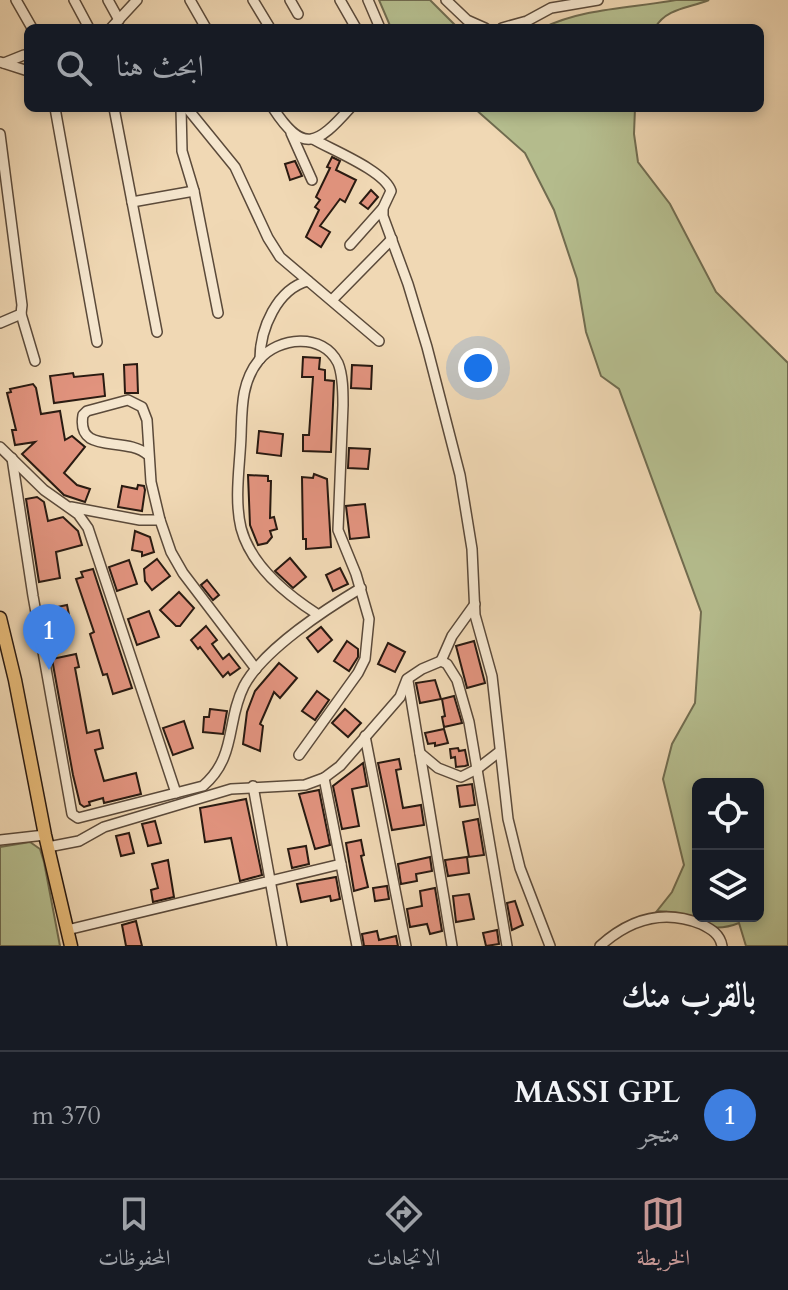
<!DOCTYPE html>
<html lang="ar">
<meta charset="utf-8">
<style>
body{margin:0;font-family:Cardo,Amiri,serif;background:#242831;color:#f1f3f6;direction:rtl}
.controls{position:absolute;right:24px;bottom:24px;display:grid;overflow:hidden;border-radius:12px;box-shadow:0 4px 12px #0003}
.controls button{width:72px;height:72px;display:grid;place-items:center;padding:0;border:0;border-bottom:2px solid #363941;background:#171b24;color:#f1f3f6;font:40px sans-serif}
.you{position:absolute;left:478px;top:368px;width:28px;height:28px;margin:-20px;border:6px solid #fff;border-radius:50%;background:#1a73e8;box-shadow:0 0 0 12px #1a73e833}
.badge{display:grid;place-items:center;width:52px;height:52px;border-radius:50%;background:#c59692;color:#fff;font-size:26px;font-weight:700}
.pin{position:absolute;translate:-50% -66px;filter:drop-shadow(0 2px 4px #0008)}
.pin::after{content:'';position:absolute;top:42px;width:28px;height:24px;background:inherit;clip-path:polygon(0 0,100% 0,50% 100%)}
.list{margin:0;padding:0;list-style:none}
h2{display:flex;justify-content:space-between;align-items:center;height:104px;margin:0;padding:0 32px;font-size:34px}
h2 small{font-size:26px;font-weight:400;color:#9ea1a6}
.list li{display:grid;grid-template-columns:52px 1fr auto;gap:24px;align-items:center;box-sizing:border-box;height:128px;padding:0 32px;border-top:2px solid #363941}
.list b{display:block;font-size:30px;white-space:nowrap}
.list p{margin:0;font-size:26px;white-space:nowrap;color:#9ea1a6}
.list em{font-size:26px;font-style:normal;color:#9ea1a6}
.icon{flex:none;width:44px;height:44px;fill:none;stroke:currentColor;stroke-width:2;stroke-linecap:round;stroke-linejoin:round}
.map{position:relative;flex:none;width:788px;height:946px;overflow:hidden;direction:ltr}
.search{position:absolute;background:#171b24;box-shadow:0 4px 12px #0003;left:24px;right:24px;top:24px;height:88px;display:flex;align-items:center;gap:20px;box-sizing:border-box;padding:0 28px;border-radius:12px;color:#9ea1a6;font-size:30px}
.sheet{height:232px;background:#171b24}
nav{display:flex;justify-content:space-around;align-items:center;box-sizing:border-box;height:112px;border-top:2px solid #363941;background:#171b24;font-size:22px;color:#9ea1a6}
nav a{display:grid;justify-items:center;gap:4px}
nav .on{color:#c59692}
.map>svg:first-child{display:block}
.green{fill:#b6bf90;stroke:#706c50;stroke-width:2;fill-rule:evenodd}
.building{fill:#e1937e;stroke:#291a11;stroke-width:2}
.lines{fill:none;stroke-linecap:round;stroke-linejoin:round}
.minor-casing{stroke:#5b4a3a;stroke-width:12}
.major-casing{stroke:#291a11;stroke-width:15}
.minor{stroke:#f5e6ce;stroke-width:9}
.major{stroke:#e8bc7a;stroke-width:12}
</style>
<div class="map">
<svg width="788" height="946" viewBox="0 0 788 946">
<rect width="100%" height="100%" fill="#f0d8b4"/>
<filter id="stains"><feTurbulence type="fractalNoise" baseFrequency=".0025" numOctaves="4"/><feColorMatrix values="0 0 0 0 .2 0 0 0 0 .09 0 0 0 0 .02 0 0 0 .5 -.17"/></filter>
<radialGradient id="worn" r=".72"><stop offset=".6" stop-color="#630" stop-opacity="0"/><stop offset="1" stop-color="#630" stop-opacity=".3"/></radialGradient>
<g class="green">
<path d="M379,0H430L458,28H391Z"/>
<path d="M676,0H709C690,8 666,8 655,28H543C583,8 633,8 676,0Z"/>
<path d="M474,108H635L634,134L638,162L670,204L716,292L788,363V946H746L739,923C701,938 692,911 657,911L672,892L684,865L663,779L672,744L695,703L701,612L619,389L601,376L586,332L577,279L554,210L525,153ZM698,784H758V916H698Z"/>
<path d="M30,842L40,849L44,862L60,946H0V847Z"/>
</g>
<g class="building">
<path d="M332,157L340,161L336,170L356,180L345,202L340,199L320,226L330,232L321,247L306,237L319,210L315,207L320,200L316,197L330,168L327,167Z"/>
<path d="M295,161L302,176L290,180L285,164Z"/>
<path d="M371,190L378,197L368,209L360,203Z"/>
<path d="M303,357L320,358L319,369L325,370V380L334,381L331,452L303,451V435H309L313,377H302Z"/>
<path d="M137,364L138,393H125L124,365Z"/>
<path d="M352,365L372,366L371,389L351,388Z"/>
<path d="M73,373L74,377L103,374L105,396L54,403L50,376Z"/>
<path d="M33,384L36,388L41,414L60,411L65,440L72,436L85,447L64,473L77,485L90,489L85,502L64,495L22,454L35,442L15,445L12,430H16L7,393L11,392L10,389Z"/>
<path d="M259,431L283,434L281,456L257,453Z"/>
<path d="M349,448L370,449L368,469L348,468Z"/>
<path d="M314,474L327,479L331,547L306,549V539H303L302,477L313,478Z"/>
<path d="M248,475L268,476V481H271L270,518L274,517L277,529L270,531L272,537L267,543L258,545L250,525Z"/>
<path d="M138,485L144,486L145,490L142,511L118,507L122,486L137,489Z"/>
<path d="M37,497L44,502L48,521L63,517L78,531L82,545L56,552L60,578L39,582L26,499Z"/>
<path d="M365,504L369,537L350,539L346,506Z"/>
<path d="M135,531L150,537L154,552L142,556V552L132,550Z"/>
<path d="M290,558L306,577L293,588L275,571Z"/>
<path d="M157,559L170,576L152,590L145,581L144,569Z"/>
<path d="M129,560L137,584L117,591L109,567Z"/>
<path d="M340,568L348,584L333,591L326,575Z"/>
<path d="M93,569L132,688L113,694L107,674L103,675L90,634L94,632L76,579L83,577L81,572Z"/>
<path d="M207,580L219,595L213,600L201,585Z"/>
<path d="M179,592L194,608L180,626H176L160,610Z"/>
<path d="M67,605L71,625L47,630L43,610Z"/>
<path d="M149,611L159,637L137,645L128,619Z"/>
<path d="M206,626L217,640L212,644L223,659L229,654L240,668L230,675L228,672L223,677L200,647L198,649L191,640Z"/>
<path d="M321,627L332,640L318,652L307,638Z"/>
<path d="M347,641L358,649V657L349,671L334,661Z"/>
<path d="M474,641L485,683L467,688L456,646Z"/>
<path d="M388,643L405,652L395,672L378,664Z"/>
<path d="M76,654L79,667L75,668L87,733L99,730L103,748L95,750L104,781L136,773L141,794L104,803L103,798L89,802L90,805L84,807L80,804L73,775L52,659Z"/>
<path d="M279,663L297,678L280,698L274,692L260,724L263,726L260,751L243,744L247,712L255,691Z"/>
<path d="M435,680L441,699L420,703L416,683Z"/>
<path d="M317,691L329,700L315,720L302,711Z"/>
<path d="M454,696L462,723L444,727L442,717L445,716L442,699Z"/>
<path d="M210,709L227,711L223,734L203,732L204,717H209Z"/>
<path d="M345,709L361,723L348,737L332,723Z"/>
<path d="M184,721L193,748L173,755L163,728Z"/>
<path d="M444,729L448,743L435,746V743L428,744L425,733Z"/>
<path d="M458,748L459,751L465,750L468,765L465,766L456,767L455,757L451,758L450,749Z"/>
<path d="M399,759L401,769L396,770L403,808L421,805L424,825L392,830L378,763Z"/>
<path d="M363,763L367,786L352,789L359,826L342,829L333,786Z"/>
<path d="M472,784L475,805L460,807L457,786Z"/>
<path d="M319,790L330,845L315,849L299,794Z"/>
<path d="M246,799L262,875L240,881L231,838L205,842L200,808Z"/>
<path d="M478,819L484,855L469,857L463,822Z"/>
<path d="M155,821L161,843L148,846L142,824Z"/>
<path d="M129,833L134,853L121,856L116,836Z"/>
<path d="M361,840L364,855L361,856L368,887L354,891L346,843Z"/>
<path d="M306,846L309,864L292,868L288,849Z"/>
<path d="M430,857L432,871L416,874L417,881L401,884L398,864Z"/>
<path d="M467,857L469,873L448,876L445,860Z"/>
<path d="M168,860L174,897L153,902L151,890L158,888L152,864Z"/>
<path d="M336,877L340,899L331,901L330,896L301,902L297,884Z"/>
<path d="M387,886L389,899L375,901L373,888Z"/>
<path d="M435,888L442,931L430,934L427,924L410,927L407,909L422,906L420,891Z"/>
<path d="M469,894L474,919L456,922L453,896Z"/>
<path d="M515,901L523,925L512,930L507,903Z"/>
<path d="M136,921L142,946H126L122,925Z"/>
<path d="M497,930L499,944L486,946L483,933Z"/>
<path d="M377,931L379,940L396,936L398,946H364L362,934Z"/>
</g>
<g class="lines">
<g class="minor-casing">
<g id="minor">
<path d="M16,0L32,28"/>
<path d="M74,0L89,28"/>
<path d="M108,0L119,20"/>
<path d="M190,0L206,28"/>
<path d="M253,0L270,28"/>
<path d="M290,0L298,14"/>
<path d="M340,0L356,28"/>
<path d="M368,0L380,28"/>
<path d="M446,0L467,20L485,28"/>
<path d="M111,28L137,0"/>
<path d="M502,28L527,21L551,8L598,0"/>
<path d="M0,62L28,71"/>
<path d="M4,63L24,55H28"/>
<path d="M55,108L97,342"/>
<path d="M114,108L157,332"/>
<path d="M181,108L182,151L194,191L218,313"/>
<path d="M187,108L235,167L268,238L280,257L379,341"/>
<path d="M273,108C303,154 317,145 350,108"/>
<path d="M291,133L312,180"/>
<path d="M0,134L22,305L21,314L0,323"/>
<path d="M313,139C332,150 385,171 391,191L383,208V216L408,284L427,347L460,475L472,549L475,615L492,676L508,819L520,868L550,946"/>
<path d="M132,202L194,191"/>
<path d="M350,245L383,208"/>
<path d="M332,300L392,239"/>
<path d="M21,314L35,361"/>
<path d="M260,359C260,329 277,289 308,281"/>
<path d="M0,447L44,490L78,514L88,528L176,793"/>
<path d="M148,455C126,435 76,456 83,415L87,411L128,400L142,407L147,420L151,482L160,520"/>
<path d="M12,458L33,596L72,814L78,818L203,786C237,757 226,721 244,686C263,650 326,609 361,588"/>
<path d="M71,507L140,520H160L171,552L183,573L256,669"/>
<path d="M441,661L452,636L475,604"/>
<path d="M408,681L452,946"/>
<path d="M365,736L406,946"/>
<path d="M420,753L438,768L461,777L477,769L499,752"/>
<path d="M299,755L358,673L365,659L369,619L356,574L338,530L343,405C343,392 343,375 338,363C323,332 278,337 259,360C241,382 242,409 241,436C240,465 234,499 241,528C251,566 286,594 317,614"/>
<path d="M324,778L357,946"/>
<path d="M253,786L282,946"/>
<path d="M0,840L45,835"/>
<path d="M48,847L79,841L104,827L231,789L305,785L324,778L340,766L400,697L407,679L422,669L441,661L447,664L457,680L469,722L507,946"/>
<path d="M67,930L341,864"/>
<path d="M600,946C630,919 664,909 701,924C711,929 720,934 722,946"/>
</g>
</g>
<g class="major-casing">
<path id="major" d="M0,618L15,680L45,835L71,946"/>
</g>
<use href="#minor" class="minor"/>
<use href="#major" class="major"/>
</g>
<rect width="100%" height="100%" filter="url(#stains)"/>
<rect width="100%" height="100%" fill="url(#worn)"/>
</svg>
<div class="controls">
<button><svg class="icon" aria-label="locate" viewBox="0 0 24 24"><circle cx="12" cy="12" r="6"/><path d="M12 2v4M12 18v4M2 12h4M18 12h4"/></svg></button>
<button><svg class="icon" aria-label="layers" viewBox="0 0 24 24"><path d="M12 4l9 5-9 5-9-5zM3 14l9 5 9-5"/></svg></button>
</div>
<div class="you"></div>
<div class="pin badge" style="left:49px;top:670px;background:#3f7fe0">1</div>
<div class="search"><svg class="icon" aria-label="search" viewBox="0 0 24 24"><circle cx="10" cy="10" r="6"/><path d="M15 15l6 6"/></svg>ابحث هنا</div>
</div>
<section class="sheet">
<h2>بالقرب منك<small></small></h2>
<ul class="list">
<li><span class="badge" style="background:#3f7fe0">1</span><div><b>MASSI GPL</b><p>متجر</p></div><em>370 m</em></li>
</ul>
</section>
<nav>
<a class="on"><svg class="icon" aria-label="map" viewBox="0 0 24 24"><path d="M3 6l6-2 6 2 6-2v14l-6 2-6-2-6 2zM9 4v14M15 6v14"/></svg>الخريطة</a>
<a><svg class="icon" aria-label="directions" viewBox="0 0 24 24"><path d="M12 3l9 9-9 9-9-9zM9 14v-3h6M13 9l2 2-2 2"/></svg>الاتجاهات</a>
<a><svg class="icon" aria-label="saved" viewBox="0 0 24 24"><path d="M7 4h10v16l-5-4-5 4z"/></svg>المحفوظات</a>
</nav>
